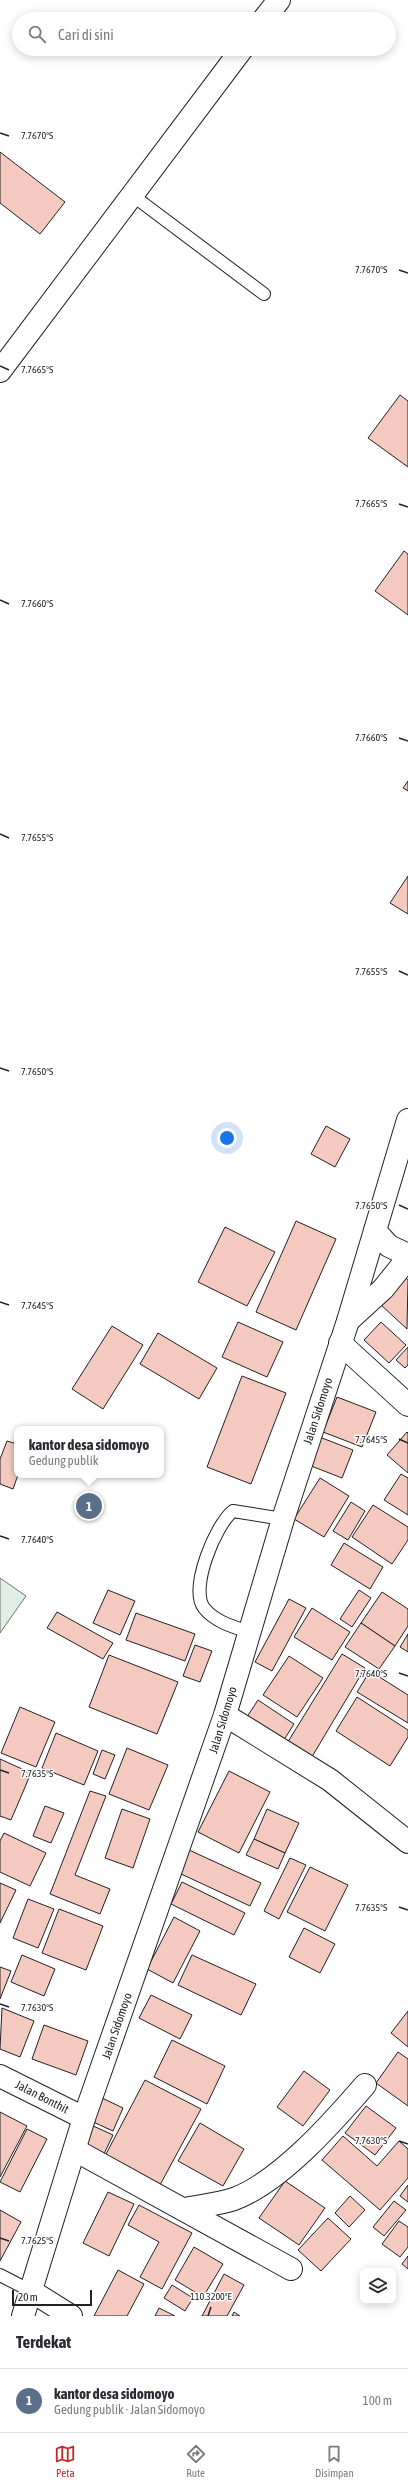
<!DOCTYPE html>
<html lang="id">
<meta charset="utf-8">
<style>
body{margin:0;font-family:"Asap Condensed",sans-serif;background:#f7f7f7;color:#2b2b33}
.controls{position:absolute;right:12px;bottom:12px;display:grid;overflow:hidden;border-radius:8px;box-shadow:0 2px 10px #0003}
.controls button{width:36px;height:36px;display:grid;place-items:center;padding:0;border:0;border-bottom:1px solid #e1e1e2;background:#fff;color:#2b2b33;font:20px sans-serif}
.scale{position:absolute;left:12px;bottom:10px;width:80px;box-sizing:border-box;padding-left:4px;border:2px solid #222;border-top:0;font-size:11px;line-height:14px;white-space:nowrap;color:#222;-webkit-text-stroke:3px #fff;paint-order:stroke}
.you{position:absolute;left:227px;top:1138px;width:14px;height:14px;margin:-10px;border:3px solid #fff;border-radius:50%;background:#1a73e8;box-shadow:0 0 0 6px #1a73e833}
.badge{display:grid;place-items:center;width:26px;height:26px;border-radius:50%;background:#c62828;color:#fff;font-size:13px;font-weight:700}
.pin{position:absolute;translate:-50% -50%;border:2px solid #fff;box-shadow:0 1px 4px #0006}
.popup{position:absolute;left:14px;top:1426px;width:150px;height:52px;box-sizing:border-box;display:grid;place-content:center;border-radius:8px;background:#fff;filter:drop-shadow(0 1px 3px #0005);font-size:13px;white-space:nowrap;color:#7c7c81}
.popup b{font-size:15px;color:#2b2b33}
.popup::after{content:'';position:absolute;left:50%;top:100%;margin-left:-8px;border:8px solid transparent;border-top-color:#fff}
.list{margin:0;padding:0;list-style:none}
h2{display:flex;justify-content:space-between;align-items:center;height:52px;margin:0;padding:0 16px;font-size:17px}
h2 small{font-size:13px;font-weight:400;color:#7c7c81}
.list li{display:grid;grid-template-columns:26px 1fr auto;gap:12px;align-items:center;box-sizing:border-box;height:64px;padding:0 16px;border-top:1px solid #e1e1e2}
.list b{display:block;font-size:15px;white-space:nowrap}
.list p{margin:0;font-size:13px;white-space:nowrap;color:#7c7c81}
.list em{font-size:13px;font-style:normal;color:#7c7c81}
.icon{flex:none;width:22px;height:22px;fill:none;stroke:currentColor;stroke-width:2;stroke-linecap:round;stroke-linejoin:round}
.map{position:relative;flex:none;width:408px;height:2316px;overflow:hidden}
.search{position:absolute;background:#fff;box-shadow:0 2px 10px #0003;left:12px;right:12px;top:12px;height:44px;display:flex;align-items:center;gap:10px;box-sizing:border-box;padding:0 14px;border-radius:22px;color:#7c7c81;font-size:15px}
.sheet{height:116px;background:#fff}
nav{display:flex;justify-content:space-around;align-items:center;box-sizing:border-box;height:56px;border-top:1px solid #e1e1e2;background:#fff;font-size:11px;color:#7c7c81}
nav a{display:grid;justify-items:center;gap:2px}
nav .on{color:#c62828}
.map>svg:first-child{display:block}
.green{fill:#e0efe3;stroke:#6f6f6f}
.building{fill:#f3c9c0;stroke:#222}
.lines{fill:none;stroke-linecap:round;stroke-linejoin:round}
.lane-casing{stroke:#222;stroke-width:14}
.street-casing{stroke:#222;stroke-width:24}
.secondary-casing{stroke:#222;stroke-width:24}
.lane{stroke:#fff;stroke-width:12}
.street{stroke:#fff;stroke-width:22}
.secondary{stroke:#fff;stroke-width:22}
.ticks{fill:none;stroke:#222;stroke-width:1.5}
.labels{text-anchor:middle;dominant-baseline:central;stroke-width:3;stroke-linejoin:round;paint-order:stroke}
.street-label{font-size:12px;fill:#222;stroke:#fff}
.ticks-label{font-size:10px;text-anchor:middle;fill:#222;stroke:#fff;stroke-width:3;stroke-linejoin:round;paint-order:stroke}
</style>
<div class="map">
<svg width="408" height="2316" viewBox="0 0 408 2316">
<rect width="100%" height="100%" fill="#fff"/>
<path class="green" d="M0,1578L26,1596L0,1633Z"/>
<g class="building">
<path d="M0,152L65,202L40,234L0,203Z"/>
<path d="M400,395L408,401V467L368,438Z"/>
<path d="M404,551L408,554V615L375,591Z"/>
<path d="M408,781V791L403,788Z"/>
<path d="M408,876V914L390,903Z"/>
<path d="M326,1126L350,1139L335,1167L311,1154Z"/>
<path d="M296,1221L336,1239L296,1330L256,1312Z"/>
<path d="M225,1227L275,1252L247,1306L198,1282Z"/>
<path d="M405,1277L408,1280L407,1329L381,1305Z"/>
<path d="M238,1322L283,1342L267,1377L222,1357Z"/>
<path d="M381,1322L406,1345L389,1363L364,1340Z"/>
<path d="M112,1326L143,1345L103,1409L72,1389Z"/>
<path d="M158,1333L217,1368L199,1399L140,1364Z"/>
<path d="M408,1347V1365L405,1368L396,1360Z"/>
<path d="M242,1376L286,1393L251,1484L207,1467Z"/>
<path d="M337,1397L376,1412L362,1447L323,1432Z"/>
<path d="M407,1432L408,1433V1473L387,1455Z"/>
<path d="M317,1436L353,1450L342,1478L306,1464Z"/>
<path d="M7,1441L17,1444L18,1475L13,1489L0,1484V1459Z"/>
<path d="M401,1474L408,1478V1515L384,1500Z"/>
<path d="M320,1478L349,1496L324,1537L294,1519Z"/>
<path d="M351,1502L365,1511L348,1540L333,1531Z"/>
<path d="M373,1505L408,1527V1540L392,1564L352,1537Z"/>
<path d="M344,1543L383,1567L370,1589L331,1565Z"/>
<path d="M108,1590L135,1601L120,1635L93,1623Z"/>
<path d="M359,1590L371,1598L352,1627L340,1619Z"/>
<path d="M382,1592L408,1609V1626L395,1646L361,1623Z"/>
<path d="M289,1599L306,1608L272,1671L255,1662Z"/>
<path d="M312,1608L350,1632L332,1660L294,1637Z"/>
<path d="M57,1612L113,1643L103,1659L47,1628Z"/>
<path d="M136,1613L195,1634L185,1661L126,1640Z"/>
<path d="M361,1623L395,1646L379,1669L345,1647Z"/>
<path d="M408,1634V1652L400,1647Z"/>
<path d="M195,1645L212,1651L200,1682L183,1676Z"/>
<path d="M342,1654L365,1668L310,1760L286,1745Z"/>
<path d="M109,1655L178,1682L157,1734L89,1707Z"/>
<path d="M289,1656L323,1678L297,1717L263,1695Z"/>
<path d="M370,1671L408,1695V1723L357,1692Z"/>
<path d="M357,1697L408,1730V1737L390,1766L336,1731Z"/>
<path d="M258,1700L294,1724L280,1746L243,1723Z"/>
<path d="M20,1707L55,1722L36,1767L1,1753Z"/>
<path d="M56,1733L98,1751L84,1785L42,1768Z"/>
<path d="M127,1748L168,1765L149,1810L109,1794Z"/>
<path d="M102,1750L115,1755L105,1779L93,1774Z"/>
<path d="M0,1759L31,1773L11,1820L0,1816Z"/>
<path d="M229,1771L270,1792L239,1853L198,1832Z"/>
<path d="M90,1791L106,1796L75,1875L110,1889L100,1914L50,1894Z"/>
<path d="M45,1806L64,1813L51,1843L33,1836Z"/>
<path d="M122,1809L150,1819L133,1868L105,1858Z"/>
<path d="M267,1809L299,1823L285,1853L254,1839Z"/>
<path d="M4,1833L46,1853L30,1886L0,1872V1841Z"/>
<path d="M254,1839L285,1853L278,1869L246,1855Z"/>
<path d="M189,1850L261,1883L250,1906L179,1873Z"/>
<path d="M290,1858L306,1865L279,1919L264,1911Z"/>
<path d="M310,1867L348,1885L325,1931L287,1912Z"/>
<path d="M182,1882L245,1913L234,1935L171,1904Z"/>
<path d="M0,1883L16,1890L0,1923Z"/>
<path d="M28,1899L54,1909L38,1948L13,1938Z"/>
<path d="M59,1909L103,1926L86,1970L42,1953Z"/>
<path d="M174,1917L200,1931L173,1983L147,1969Z"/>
<path d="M304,1928L335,1944L320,1973L289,1957Z"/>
<path d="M22,1955L55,1969L44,1996L11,1982Z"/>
<path d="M192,1955L256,1984L241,2015L178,1985Z"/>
<path d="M0,1967L11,1971L0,1999Z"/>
<path d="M151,1995L192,2015L180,2039L139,2018Z"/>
<path d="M2,2008L34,2021L20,2057L0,2049Z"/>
<path d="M408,2011V2047L391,2033Z"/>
<path d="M44,2025L88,2041L76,2075L32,2059Z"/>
<path d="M172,2040L225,2066L207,2104L154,2077Z"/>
<path d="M398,2052L408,2059V2106L376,2083Z"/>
<path d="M304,2071L330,2090L303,2126L277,2107Z"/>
<path d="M145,2080L201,2109L160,2185L105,2156Z"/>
<path d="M102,2098L123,2108L113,2131L91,2121Z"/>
<path d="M366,2106L396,2128L375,2155L345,2133Z"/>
<path d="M0,2112L27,2126L0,2177Z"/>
<path d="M200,2123L244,2149L223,2186L178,2161Z"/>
<path d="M91,2125L113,2135L102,2158L80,2147Z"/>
<path d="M27,2129L47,2139L20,2192L0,2182Z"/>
<path d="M343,2136L377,2166L399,2141L408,2149V2178L380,2210L322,2160Z"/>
<path d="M285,2181L325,2208L299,2245L259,2218Z"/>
<path d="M408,2185V2202L400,2196Z"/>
<path d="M108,2192L134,2204L109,2256L83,2243Z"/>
<path d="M350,2196L365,2210L349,2227L335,2213Z"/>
<path d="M394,2201L406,2210L384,2236L373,2227Z"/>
<path d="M139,2205L192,2233L162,2289L140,2277L159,2242L128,2225Z"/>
<path d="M0,2210L21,2222L0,2261Z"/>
<path d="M328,2218L351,2239L321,2271L298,2250Z"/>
<path d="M399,2221L408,2227V2247L400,2257L382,2244Z"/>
<path d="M194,2247L223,2264L203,2297L175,2280Z"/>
<path d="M408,2256V2269L402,2264Z"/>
<path d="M118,2270L144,2284L127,2316H94Z"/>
<path d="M224,2274L244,2285L227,2316H202Z"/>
<path d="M172,2285L193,2298L185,2311L164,2298Z"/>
<path d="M159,2308L175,2316H155Z"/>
<path d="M234,2312L240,2316H232Z"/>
</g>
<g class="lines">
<g class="lane-casing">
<g id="lane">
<path d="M132,195L264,294"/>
<path d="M249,1632C234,1627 215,1622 204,1608C189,1588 216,1524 233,1511L283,1519"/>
<path d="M0,2275L31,2291"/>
</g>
</g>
<g class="street-casing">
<g id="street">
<path d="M264,19L279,0"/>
<path d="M0,371L242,49"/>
<path d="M375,1231L389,1246L408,1255"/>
<path d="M348,1321L383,1289L408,1258"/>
<path d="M340,1343L408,1405"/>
<path d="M225,1715L330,1780L408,1842"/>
<path d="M0,2076L84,2118"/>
<path d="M75,2150L291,2269"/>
<path d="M185,2209C201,2206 219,2204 234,2199C280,2182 333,2122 365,2085"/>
<path d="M31,2291L71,2316"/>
</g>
</g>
<g class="secondary-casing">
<path id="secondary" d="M23,2316L84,2118L225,1715L283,1519L348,1321L408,1120"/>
</g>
<use href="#lane" class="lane"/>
<use href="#street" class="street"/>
<use href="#secondary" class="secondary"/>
</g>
<path class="ticks" d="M0,133L9,136M399,270L408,273M0,366L9,370M399,504L408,507M0,600L9,604M399,738L408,741M0,834L9,838M399,971L408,975M0,1068L9,1071M399,1205L408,1209M0,1302L9,1305M399,1439L408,1443M0,1536L9,1539M399,1673L408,1676M0,1770L9,1773M399,1907L408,1910M0,2004L9,2007M399,2141L408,2144M0,2238L9,2241M208,2316L211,2307"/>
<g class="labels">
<g class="street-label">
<text transform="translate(318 1411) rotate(-72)">Jalan Sidomoyo</text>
<text transform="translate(223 1720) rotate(-73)">Jalan Sidomoyo</text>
<text transform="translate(117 2026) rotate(-71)">Jalan Sidomoyo</text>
<text transform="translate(42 2097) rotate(27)">Jalan Bonthit</text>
</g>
</g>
<g class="ticks-label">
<text x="37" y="139">7.7670°S</text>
<text x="371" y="273">7.7670°S</text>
<text x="37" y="373">7.7665°S</text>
<text x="371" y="507">7.7665°S</text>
<text x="37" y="607">7.7660°S</text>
<text x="371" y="741">7.7660°S</text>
<text x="37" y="841">7.7655°S</text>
<text x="371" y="975">7.7655°S</text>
<text x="37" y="1075">7.7650°S</text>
<text x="371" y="1209">7.7650°S</text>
<text x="37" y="1309">7.7645°S</text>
<text x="371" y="1443">7.7645°S</text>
<text x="37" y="1543">7.7640°S</text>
<text x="371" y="1677">7.7640°S</text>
<text x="37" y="1777">7.7635°S</text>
<text x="371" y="1911">7.7635°S</text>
<text x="37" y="2011">7.7630°S</text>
<text x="371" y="2144">7.7630°S</text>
<text x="37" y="2244">7.7625°S</text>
<text x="211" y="2300">110.3200°E</text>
</g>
</svg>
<div class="controls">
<button><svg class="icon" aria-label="layers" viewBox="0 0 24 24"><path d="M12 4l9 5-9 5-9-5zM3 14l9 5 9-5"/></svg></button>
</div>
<div class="scale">20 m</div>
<div class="you"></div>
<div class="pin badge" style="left:89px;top:1506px;background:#5c6f8a">1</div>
<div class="popup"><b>kantor desa sidomoyo</b>Gedung publik</div>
<div class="search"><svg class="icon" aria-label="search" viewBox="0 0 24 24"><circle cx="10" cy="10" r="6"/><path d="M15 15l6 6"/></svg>Cari di sini</div>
</div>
<section class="sheet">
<h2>Terdekat<small></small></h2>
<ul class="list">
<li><span class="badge" style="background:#5c6f8a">1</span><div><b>kantor desa sidomoyo</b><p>Gedung publik · Jalan Sidomoyo</p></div><em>100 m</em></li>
</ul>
</section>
<nav>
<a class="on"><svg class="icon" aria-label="map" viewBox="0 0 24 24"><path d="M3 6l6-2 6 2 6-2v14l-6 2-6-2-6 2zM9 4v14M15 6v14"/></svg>Peta</a>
<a><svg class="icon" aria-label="directions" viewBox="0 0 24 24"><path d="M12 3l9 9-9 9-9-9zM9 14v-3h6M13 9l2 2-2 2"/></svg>Rute</a>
<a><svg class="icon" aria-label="saved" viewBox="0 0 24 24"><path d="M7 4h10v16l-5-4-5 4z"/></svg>Disimpan</a>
</nav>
